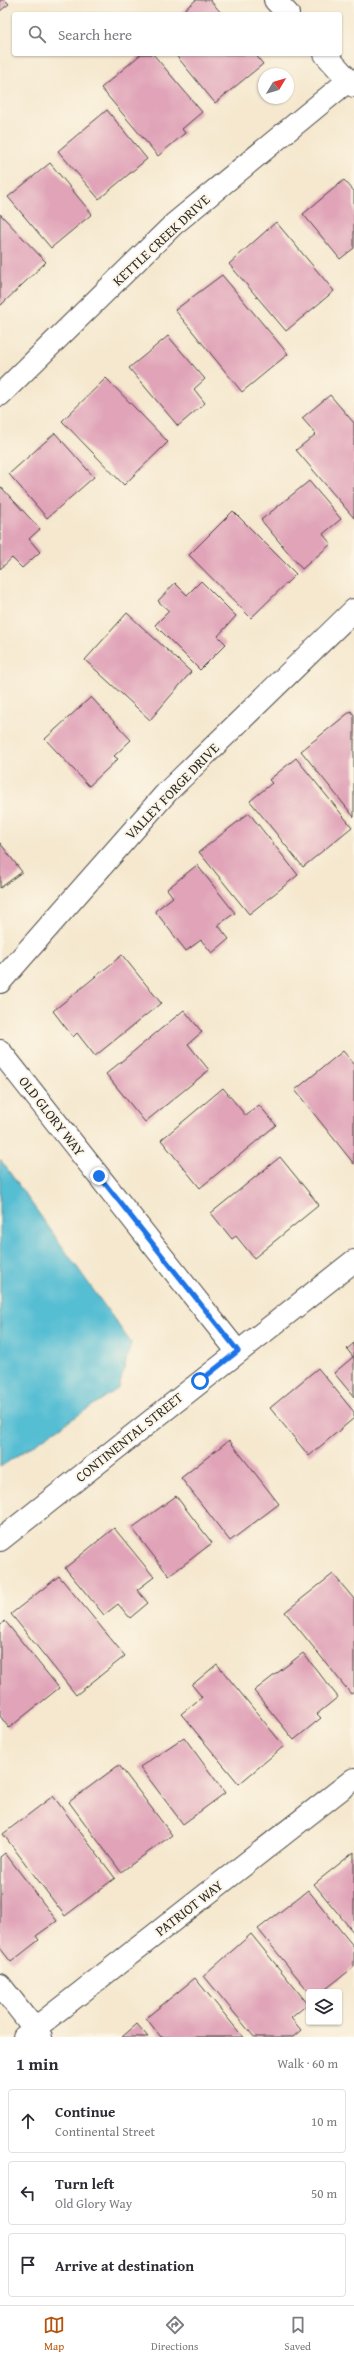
<!DOCTYPE html>
<meta charset="utf-8">
<style>
body{margin:0;font-family:"Gentium Book Plus",serif;background:#f7f7f7;color:#2b2b33}
.controls{position:absolute;right:12px;bottom:12px;display:grid;overflow:hidden;border-radius:4px;box-shadow:0 1px 3px #0004}
.controls button{width:36px;height:36px;display:grid;place-items:center;padding:0;border:0;border-bottom:1px solid #e1e1e2;background:#fff;color:#2b2b33;font:20px sans-serif}
.compass{position:absolute;left:258px;top:68px;width:36px;height:36px;border-radius:50%;background:#fff;box-shadow:0 1px 3px #0004;rotate:52deg}
.stop{position:absolute;width:12px;height:12px;margin:-9px;border:3px solid #1a73e8;border-radius:50%;background:#fff}
.stop.end{background:#1a73e8;border-color:#fff;box-shadow:0 1px 4px #0008}
.list{margin:0;padding:0;list-style:none}
h2{display:flex;justify-content:space-between;align-items:center;height:52px;margin:0;padding:0 16px;font-size:17px}
h2 small{font-size:13px;font-weight:400;color:#7c7c81}
.list li{display:grid;grid-template-columns:26px 1fr auto;gap:12px;align-items:center;box-sizing:border-box;height:64px;margin:0 8px 8px;padding:0 8px;border:1px solid #e1e1e2;border-radius:4px}
.list b{display:block;font-size:15px;white-space:nowrap}
.list p{margin:0;font-size:13px;white-space:nowrap;color:#7c7c81}
.list em{font-size:13px;font-style:normal;color:#7c7c81}
.icon{flex:none;width:22px;height:22px;fill:none;stroke:currentColor;stroke-width:2;stroke-linecap:round;stroke-linejoin:round}
.map{position:relative;flex:none;width:354px;height:2037px;overflow:hidden}
.search{position:absolute;background:#fff;box-shadow:0 1px 3px #0004;left:12px;right:12px;top:12px;height:44px;display:flex;align-items:center;gap:10px;box-sizing:border-box;padding:0 14px;border-radius:4px;color:#7c7c81;font-size:15px}
.sheet{height:268px;background:#fff}
nav{display:flex;justify-content:space-around;align-items:center;box-sizing:border-box;height:56px;border-top:1px solid #e1e1e2;background:#fff;font-size:11px;color:#7c7c81}
nav a{display:grid;justify-items:center;gap:2px}
nav .on{color:#b45309}
.map>svg:first-child{display:block}
.water{fill:#56bed3;stroke:#40747f}
.building{fill:#e0a3b8}
.lines{fill:none;stroke-linecap:round;stroke-linejoin:round}
.minor-casing{stroke:#494744;stroke-width:24}
.minor{stroke:#fff;stroke-width:22}
.route{stroke:#1a73e8;stroke-width:5}
.labels{text-anchor:middle;dominant-baseline:central;stroke-width:4;stroke-linejoin:round;paint-order:stroke}
.street-label{font-size:14px;fill:#2b2b2b;stroke:#fcf5e5}
</style>
<div class="map">
<svg width="354" height="2037" viewBox="0 0 354 2037">
<rect width="100%" height="100%" fill="#fcf5e5"/>
<filter id="ink" filterUnits="userSpaceOnUse"><feTurbulence type="fractalNoise" baseFrequency=".025" numOctaves="2"/><feDisplacementMap in="SourceGraphic" scale="8" xChannelSelector="R" yChannelSelector="G"/><feConvolveMatrix kernelMatrix="1 2 1 2 8 2 1 2 1" color-interpolation-filters="sRGB"/></filter>
<filter id="wash" filterUnits="userSpaceOnUse"><feTurbulence type="fractalNoise" baseFrequency=".012" numOctaves="4" result="noise"/><feDisplacementMap in="SourceGraphic" scale="16" xChannelSelector="R" yChannelSelector="G"/><feGaussianBlur stdDeviation="0.9" result="paint"/><feColorMatrix in="noise" values="0 0 0 0 0 0 0 0 0 0 0 0 0 0 0 0 0 1.4 0 .05"/><feComposite in="paint" operator="in"/></filter>
<g filter="url(#wash)">
<rect width="100%" height="100%" fill="#f5e8cf"/>
<path class="water" d="M0,1159L131,1343L119,1388L0,1467Z"/>
<g id="blocks">
<g class="building">
<path d="M0,0H5L9,4L0,11Z"/>
<path d="M196,0H210L222,14H179Z"/>
<path d="M141,54H153L202,112L182,129L185,133L158,156L101,88Z"/>
<path d="M175,54H255L263,64L215,103Z"/>
<path d="M107,110L147,159L99,199L58,151Z"/>
<path d="M50,163L92,214L51,248L8,197Z"/>
<path d="M344,180L354,191V248L340,259L303,214Z"/>
<path d="M0,214L46,262L1,305H0Z"/>
<path d="M276,222L334,291L286,331L229,264Z"/>
<path d="M222,275L288,354L242,392L175,310Z"/>
<path d="M168,336L205,379L194,389L205,403L178,426L129,368Z"/>
<path d="M106,378L168,442L124,485L62,421Z"/>
<path d="M330,395L354,423V518L296,450L316,434L302,418Z"/>
<path d="M55,433L94,477L47,518L9,474Z"/>
<path d="M309,481L341,519L323,534L331,544L302,569L261,520Z"/>
<path d="M0,486L40,529L29,539L40,552L22,568L12,558L0,569Z"/>
<path d="M233,511L296,574L251,618L189,555Z"/>
<path d="M201,581L236,616L218,636L226,644L200,670L155,625L169,611L158,601L175,583L187,595Z"/>
<path d="M127,613L191,672L150,720L85,660Z"/>
<path d="M91,697L131,740L114,756L118,759L89,786L45,739Z"/>
<path d="M351,711L354,715V817L301,751Z"/>
<path d="M296,758L352,827L303,867L250,801L272,783L269,780Z"/>
<path d="M249,813L298,875L249,914L199,852Z"/>
<path d="M0,843L22,872L0,888Z"/>
<path d="M197,865L235,913L218,925L229,939L212,953L201,940L186,951L155,911L173,897L167,889Z"/>
<path d="M122,955L161,1003L95,1056L77,1033L73,1037L53,1011Z"/>
<path d="M184,1010L202,1032L188,1044L209,1070L145,1122L106,1074Z"/>
<path d="M343,1051L354,1064V1164L295,1090Z"/>
<path d="M223,1088L246,1116L259,1105L276,1125L200,1188L161,1140Z"/>
<path d="M280,1157L319,1205L254,1258L236,1236L232,1239L211,1213Z"/>
<path d="M354,1343V1397L334,1373L353,1357L347,1349Z"/>
<path d="M318,1368L354,1412V1418L309,1456L270,1408Z"/>
<path d="M229,1440L279,1504L230,1541L181,1478Z"/>
<path d="M176,1496L212,1543L169,1576L132,1528Z"/>
<path d="M114,1528L154,1577L137,1590L148,1603L130,1618L118,1604L104,1615L65,1568Z"/>
<path d="M333,1574L354,1599V1692L351,1694L285,1612Z"/>
<path d="M59,1576L125,1656L76,1695L11,1614Z"/>
<path d="M5,1621L59,1688L9,1728L0,1716V1625Z"/>
<path d="M303,1653L338,1697L317,1714L321,1718L294,1740L254,1691Z"/>
<path d="M217,1664L284,1746L239,1784L181,1714L202,1697L192,1685Z"/>
<path d="M184,1737L225,1793L183,1824L140,1767Z"/>
<path d="M119,1765L172,1835L121,1872L69,1802Z"/>
<path d="M53,1796L115,1878L65,1916L3,1834Z"/>
<path d="M354,1852V1933L314,1884Z"/>
<path d="M5,1853L57,1921L36,1936L39,1940L11,1962L0,1948V1857Z"/>
<path d="M308,1890L354,1947V1967L322,1992H309L258,1929Z"/>
<path d="M251,1934L308,2004L291,2018L301,2030L293,2037H254L204,1976Z"/>
<path d="M195,1978L243,2037H161L146,2018Z"/>
<path d="M137,2024L148,2037H122Z"/>
</g>
</g>
</g>
<g filter="url(#ink)">
<use href="#blocks" fill-opacity="0" stroke="#494744" stroke-width="1"/>
<g class="lines">
<g class="minor-casing">
<g id="minor">
<path d="M275,0L288,14"/>
<path d="M325,54L354,86"/>
<path d="M0,395L174,224L349,80"/>
<path d="M0,982L167,792L354,610"/>
<path d="M0,1051L237,1351"/>
<path d="M0,1540L354,1261"/>
<path d="M0,1985L41,2037"/>
<path d="M24,2037L354,1779"/>
</g>
</g>
<use href="#minor" class="minor"/>
</g>
</g>
<g class="lines" filter="url(#ink)">
<path class="route" d="M99,1176L238,1351L200,1381"/>
</g>
<g class="labels">
<g class="street-label">
<text transform="translate(161 240) rotate(-43)">KETTLE CREEK DRIVE</text>
<text transform="translate(172 791) rotate(-46)">VALLEY FORGE DRIVE</text>
<text transform="translate(52 1116) rotate(52)">OLD GLORY WAY</text>
<text transform="translate(129 1437) rotate(-39)">CONTINENTAL STREET</text>
<text transform="translate(189 1908) rotate(-38)">PATRIOT WAY</text>
</g>
</g>
</svg>
<div class="controls">
<button><svg class="icon" aria-label="layers" viewBox="0 0 24 24"><path d="M12 4l9 5-9 5-9-5zM3 14l9 5 9-5"/></svg></button>
</div>
<svg class="compass" viewBox="-18 -18 36 36"><path d="M0-13l5 13h-10z" fill="#e53935"/><path d="M0 13l5-13h-10z" fill="#7c7c81"/></svg>
<div class="stop" style="left:200px;top:1381px"></div>
<div class="stop end" style="left:99px;top:1176px"></div>
<div class="search"><svg class="icon" aria-label="search" viewBox="0 0 24 24"><circle cx="10" cy="10" r="6"/><path d="M15 15l6 6"/></svg>Search here</div>
</div>
<section class="sheet">
<h2>1 min<small>Walk · 60 m</small></h2>
<ul class="list">
<li><svg class="icon" aria-label="ahead" viewBox="0 0 24 24"><path d="M12 20V5M6 11l6-6 6 6"/></svg><div><b>Continue</b><p>Continental Street</p></div><em>10 m</em></li>
<li><svg class="icon" aria-label="left" viewBox="0 0 24 24"><path d="M17 20v-9H6M10 6l-5 5 5 5"/></svg><div><b>Turn left</b><p>Old Glory Way</p></div><em>50 m</em></li>
<li><svg class="icon" aria-label="arrive" viewBox="0 0 24 24"><path d="M6 21V4h12l-3 4 3 4H6"/></svg><div><b>Arrive at destination</b></div></li>
</ul>
</section>
<nav>
<a class="on"><svg class="icon" aria-label="map" viewBox="0 0 24 24"><path d="M3 6l6-2 6 2 6-2v14l-6 2-6-2-6 2zM9 4v14M15 6v14"/></svg>Map</a>
<a><svg class="icon" aria-label="directions" viewBox="0 0 24 24"><path d="M12 3l9 9-9 9-9-9zM9 14v-3h6M13 9l2 2-2 2"/></svg>Directions</a>
<a><svg class="icon" aria-label="saved" viewBox="0 0 24 24"><path d="M7 4h10v16l-5-4-5 4z"/></svg>Saved</a>
</nav>
